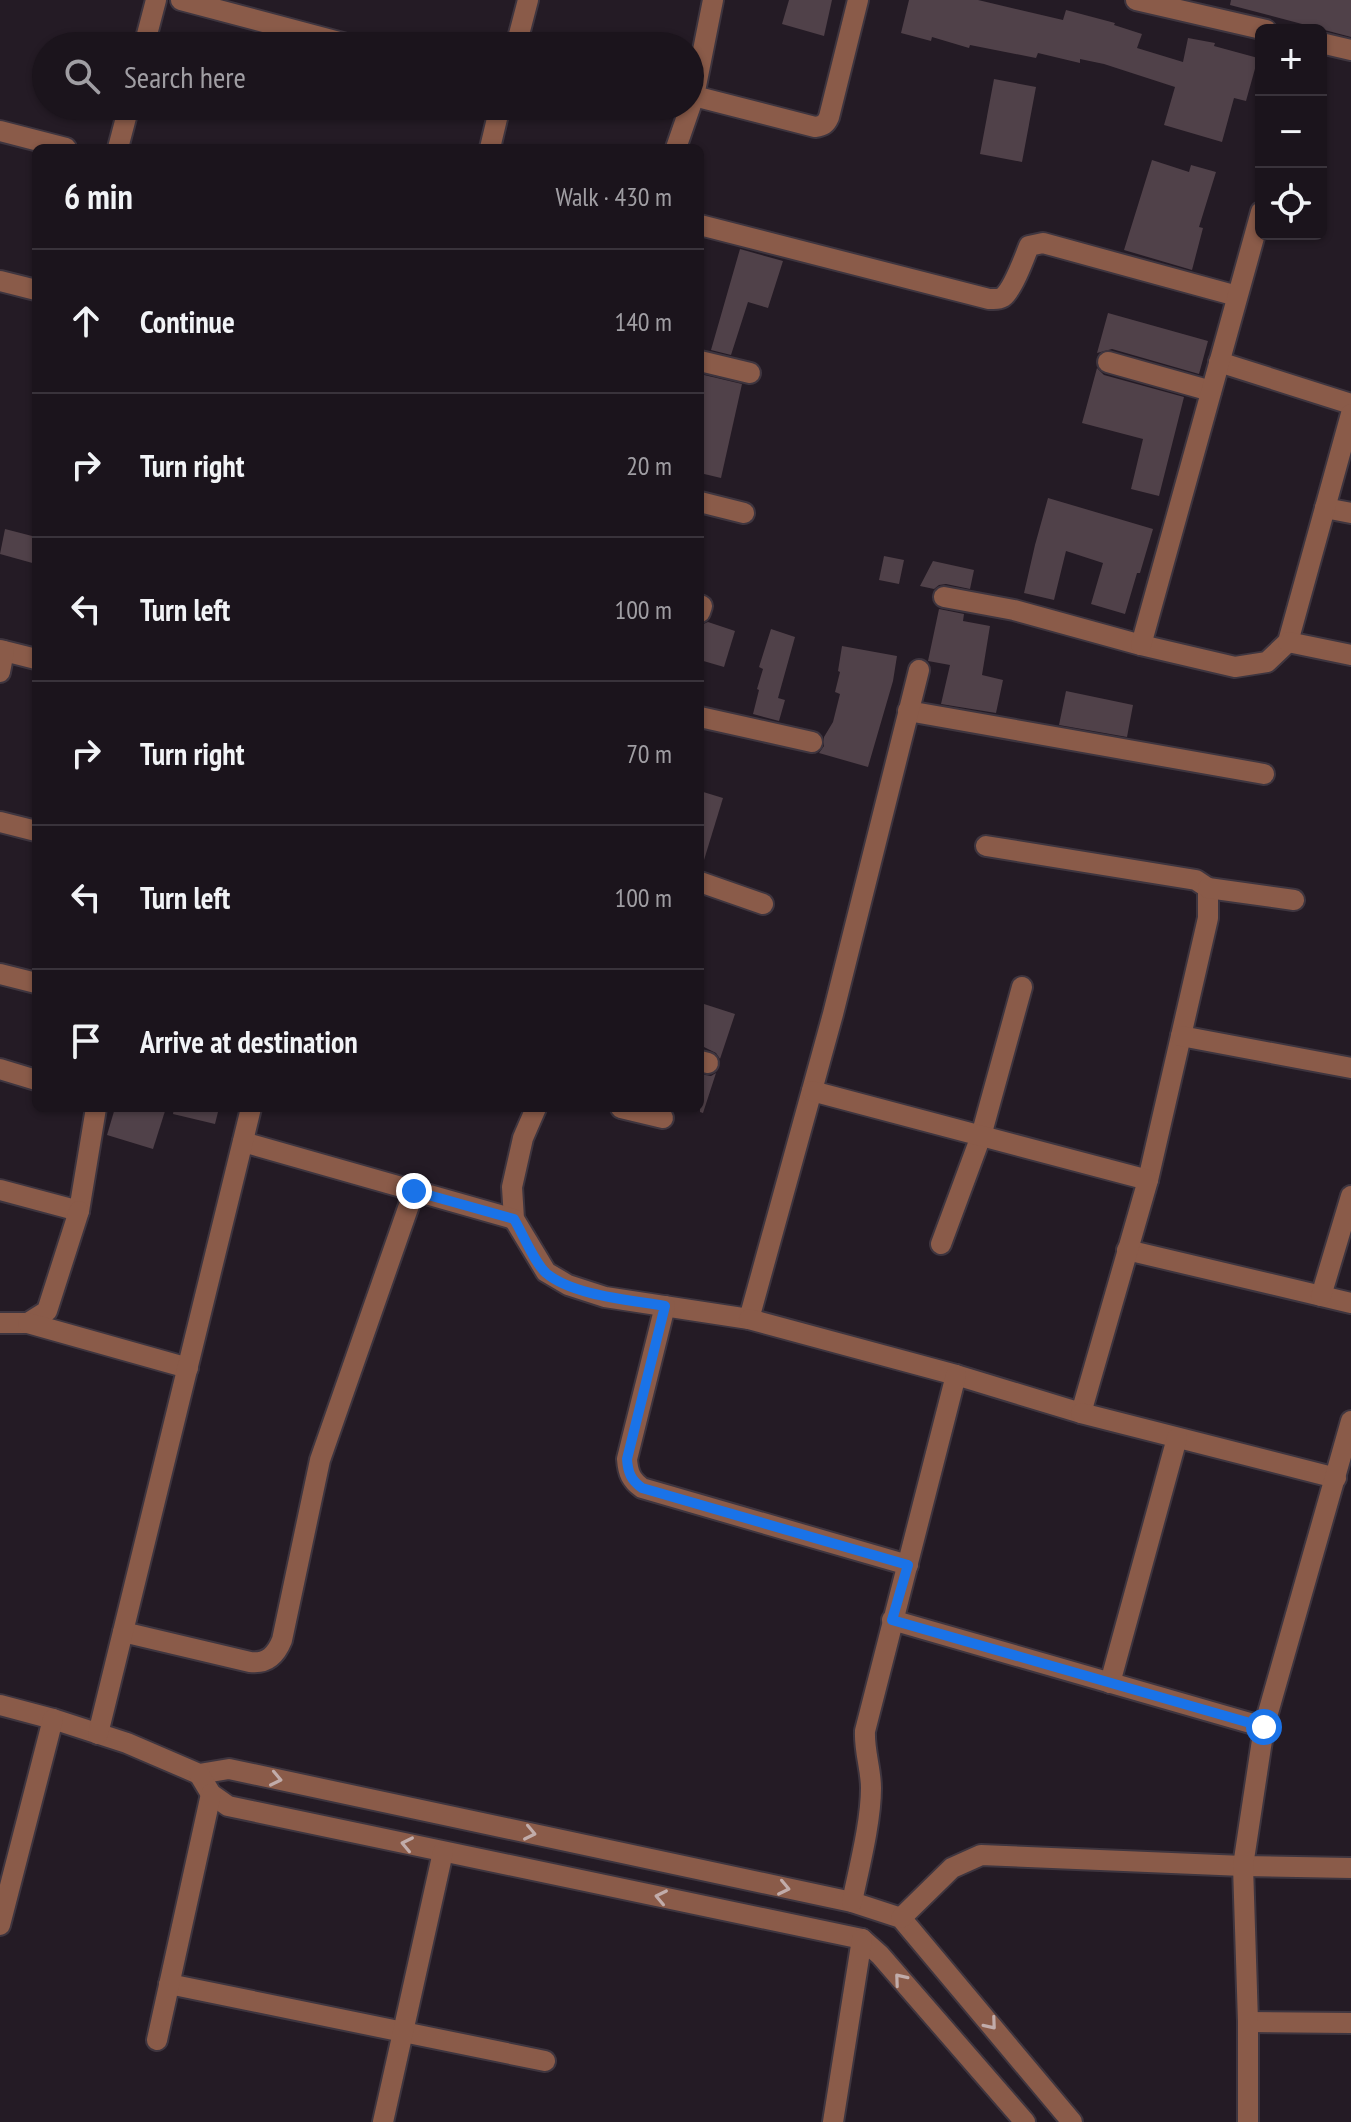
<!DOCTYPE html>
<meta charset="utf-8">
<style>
body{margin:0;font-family:"PT Sans Narrow",sans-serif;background:#241d25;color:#f1f3f6}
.controls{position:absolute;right:24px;top:24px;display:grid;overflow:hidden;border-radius:12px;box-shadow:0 2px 6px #0004}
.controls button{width:72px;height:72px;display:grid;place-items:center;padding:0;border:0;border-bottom:2px solid #39333b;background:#1b141c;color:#f1f3f6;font:40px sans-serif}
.stop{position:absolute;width:24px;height:24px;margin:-18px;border:6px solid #1a73e8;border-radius:50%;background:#fff}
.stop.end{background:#1a73e8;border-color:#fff;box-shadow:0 2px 8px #0008}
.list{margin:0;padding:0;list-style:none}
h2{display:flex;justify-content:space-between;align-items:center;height:104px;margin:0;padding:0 32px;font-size:34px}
h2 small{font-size:26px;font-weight:400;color:#a09ea3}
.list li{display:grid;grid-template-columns:52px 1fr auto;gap:24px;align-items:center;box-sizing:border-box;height:144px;padding:0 32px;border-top:2px solid #39333b}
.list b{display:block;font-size:30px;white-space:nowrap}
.list em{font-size:26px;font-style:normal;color:#a09ea3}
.icon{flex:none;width:44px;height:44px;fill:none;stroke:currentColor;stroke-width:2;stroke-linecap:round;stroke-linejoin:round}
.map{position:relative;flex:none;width:1351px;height:2122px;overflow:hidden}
.search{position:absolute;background:#1b141c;box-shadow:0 2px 6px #0004;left:32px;top:32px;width:672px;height:88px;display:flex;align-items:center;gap:20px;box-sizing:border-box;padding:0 28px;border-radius:44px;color:#a09ea3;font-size:30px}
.panel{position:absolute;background:#1b141c;box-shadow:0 2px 6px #0004;left:32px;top:144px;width:672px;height:968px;border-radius:12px}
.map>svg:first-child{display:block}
.building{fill:#504149}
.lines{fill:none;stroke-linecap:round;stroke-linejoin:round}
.minor-casing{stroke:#3e353f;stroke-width:24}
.minor{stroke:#8a5b49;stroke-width:20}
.oneway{stroke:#c1acaa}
.route{stroke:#1a73e8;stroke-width:10}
</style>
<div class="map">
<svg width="1351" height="2122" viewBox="0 0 1351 2122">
<rect width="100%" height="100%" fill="#241b25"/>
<g class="building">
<path d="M789,0H832L824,36L782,24Z"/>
<path d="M909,0H978L1063,20L1066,10L1115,23L1114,25L1142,34L1137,48L1183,62L1188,38L1215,43L1214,46L1258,58L1246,101L1234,98L1222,142L1164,125L1175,87L1104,64L1080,59V63L1038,53L1036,58L970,45L969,48L932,37L931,41L901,33Z"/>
<path d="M1231,0H1351V37L1230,5Z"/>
<path d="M994,79L1036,87L1022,162L980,154Z"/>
<path d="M1152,160L1189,172L1191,165L1216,172L1199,227L1203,228L1192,270L1124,250Z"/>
<path d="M740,249L783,261L768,308L748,302L731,355L711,350Z"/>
<path d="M1108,313L1208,341L1199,374L1112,349L1097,353Z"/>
<path d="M1097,368L1104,375L1184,397L1159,496L1131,489L1143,439L1082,423Z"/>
<path d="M700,374L742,384L721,478L700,473Z"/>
<path d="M1048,498L1153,529L1140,573H1137L1125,614L1091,604L1103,563L1066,551L1054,600L1024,593L1035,545Z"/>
<path d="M5,529L36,537V564L0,554Z"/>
<path d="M884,556L904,560L899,584L879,580Z"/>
<path d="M933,561L974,570L970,589L946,584L939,585L934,589L920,586Z"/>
<path d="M939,609L964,614L963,621L990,626L982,675L1003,680L996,713L941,704L950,665L928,661Z"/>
<path d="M708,622L735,631L724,667L700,660V628L701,625Z"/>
<path d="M771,629L795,637L778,698L785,700L779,721L753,714L759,690L757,689L763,669L759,667Z"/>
<path d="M842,646L897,656L893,681L868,767L819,753L824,746V737L833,722L840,694L835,692L840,672L838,671Z"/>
<path d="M1066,691L1133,705L1127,737L1059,725Z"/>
<path d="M700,791L723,798L704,860H700Z"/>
<path d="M704,1004L735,1014L720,1059L716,1053L700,1045V1016Z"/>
<path d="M716,1073L703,1113L700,1112V1074L711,1076Z"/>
<path d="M115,1108H166L153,1149L107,1135Z"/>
<path d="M174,1108H219L215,1124L173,1114Z"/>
</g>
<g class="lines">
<g class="minor-casing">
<g id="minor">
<path d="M181,0L354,46"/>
<path d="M1136,0L1266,30"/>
<path d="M1321,43L1351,50"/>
<path d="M144,46L156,0"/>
<path d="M516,46L528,0"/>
<path d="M694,96L815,127C823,126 826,124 829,117L858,0"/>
<path d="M0,131L66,148"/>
<path d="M118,148L129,106"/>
<path d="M490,148L500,106"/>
<path d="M676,148L694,96L713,0"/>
<path d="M700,225L989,299C995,299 998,300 1003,297C1013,289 1024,259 1029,246L1043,243L1237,296"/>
<path d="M0,281L36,290"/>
<path d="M700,361L750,373"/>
<path d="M1108,362L1211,391"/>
<path d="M1219,362L1351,404"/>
<path d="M700,502L744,513"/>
<path d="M1325,508L1351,513"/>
<path d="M944,597L1014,610L1141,645L1235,667L1267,662L1288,642L1351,414"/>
<path d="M700,605L702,606L700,612"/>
<path d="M1288,642L1351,655"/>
<path d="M1141,645L1261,212"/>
<path d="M0,650L36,659"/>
<path d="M0,672L4,651"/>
<path d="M908,711L1264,774"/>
<path d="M700,717L812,742"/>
<path d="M0,822L36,831"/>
<path d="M986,846L1196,880L1208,888V918L1148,1180"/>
<path d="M700,882L763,904"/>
<path d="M1208,888L1294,900"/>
<path d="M0,974L36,983"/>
<path d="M1181,1036L1351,1068"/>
<path d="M700,1061L708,1063"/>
<path d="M0,1069L36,1080"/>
<path d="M536,1108L523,1138L512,1187L514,1219L546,1272L568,1285L605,1297L749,1319L833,1014L919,670"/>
<path d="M621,1108L663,1118"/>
<path d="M243,1142L514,1219"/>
<path d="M0,1190L79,1211L96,1108"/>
<path d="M941,1244L981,1136L1022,987"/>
<path d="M1127,1250L1351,1303"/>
<path d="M1321,1296L1351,1196"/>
<path d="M665,1306L627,1459C628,1473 631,1480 642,1488L908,1565"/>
<path d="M749,1319L956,1375L1081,1413L1148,1180L812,1091"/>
<path d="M0,1323H28L47,1311L79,1211"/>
<path d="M28,1323L188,1368"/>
<path d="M1081,1413L1336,1478"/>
<path d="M892,1620L1264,1727"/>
<path d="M123,1632L250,1662C267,1664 276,1655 282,1640L320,1460L414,1191"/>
<path d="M1110,1683L1177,1438"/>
<path d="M0,1705L53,1719L127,1743L199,1774L229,1769L852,1902L901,1918L1072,2122"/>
<path d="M98,1734L251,1108"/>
<path d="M199,1774L211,1794L228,1806L862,1939L880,1955L1025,2122"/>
<path d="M852,1902C859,1868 871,1822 871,1788C871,1769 864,1751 865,1731L956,1375"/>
<path d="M901,1918L952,1868L981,1855L1243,1866L1351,1868"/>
<path d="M0,1925L53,1719"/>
<path d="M169,1984L545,2061"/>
<path d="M1248,2022L1351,2023"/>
<path d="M157,2040L211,1794"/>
<path d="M383,2122L443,1852"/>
<path d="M833,2122L862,1939"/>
<path d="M1248,2122V2022L1243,1866L1264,1727L1351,1421"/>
</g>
</g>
<use href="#minor" class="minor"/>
</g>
<defs><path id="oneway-chevron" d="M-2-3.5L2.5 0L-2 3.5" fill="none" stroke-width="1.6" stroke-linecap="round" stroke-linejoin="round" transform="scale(2)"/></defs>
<g class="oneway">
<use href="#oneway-chevron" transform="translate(276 1779) rotate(12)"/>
<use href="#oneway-chevron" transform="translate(530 1833) rotate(12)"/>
<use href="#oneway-chevron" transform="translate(407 1844) rotate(-168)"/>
<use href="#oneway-chevron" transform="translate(784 1888) rotate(12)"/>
<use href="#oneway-chevron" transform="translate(661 1897) rotate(-168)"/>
<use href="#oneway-chevron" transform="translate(900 1979) rotate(-130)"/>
<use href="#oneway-chevron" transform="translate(991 2024) rotate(50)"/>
</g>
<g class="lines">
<path class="route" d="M414,1191L514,1219C523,1234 534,1262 546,1273C573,1296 632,1300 665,1306L627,1459C628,1473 631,1480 642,1488L908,1565L892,1620L1264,1727"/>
</g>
</svg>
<div class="controls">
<button>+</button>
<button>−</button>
<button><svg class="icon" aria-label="locate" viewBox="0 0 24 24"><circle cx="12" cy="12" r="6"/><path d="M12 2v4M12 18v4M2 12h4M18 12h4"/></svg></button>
</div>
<div class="stop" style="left:1264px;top:1727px"></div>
<div class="stop end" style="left:414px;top:1191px"></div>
<div class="search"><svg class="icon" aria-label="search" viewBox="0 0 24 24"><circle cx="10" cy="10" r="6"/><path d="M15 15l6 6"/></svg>Search here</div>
<section class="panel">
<h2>6 min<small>Walk · 430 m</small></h2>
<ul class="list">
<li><svg class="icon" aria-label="ahead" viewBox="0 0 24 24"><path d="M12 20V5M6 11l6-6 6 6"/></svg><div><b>Continue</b></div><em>140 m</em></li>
<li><svg class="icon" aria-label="right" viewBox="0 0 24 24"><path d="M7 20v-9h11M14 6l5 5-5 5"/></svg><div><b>Turn right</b></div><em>20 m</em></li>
<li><svg class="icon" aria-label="left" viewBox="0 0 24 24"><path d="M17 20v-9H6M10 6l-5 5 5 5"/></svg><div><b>Turn left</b></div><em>100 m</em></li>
<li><svg class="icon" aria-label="right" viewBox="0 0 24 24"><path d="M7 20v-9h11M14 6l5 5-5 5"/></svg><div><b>Turn right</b></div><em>70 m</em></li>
<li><svg class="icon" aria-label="left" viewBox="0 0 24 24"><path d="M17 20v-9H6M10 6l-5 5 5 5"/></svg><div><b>Turn left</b></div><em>100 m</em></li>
<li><svg class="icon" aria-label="arrive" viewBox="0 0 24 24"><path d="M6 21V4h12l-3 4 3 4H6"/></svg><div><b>Arrive at destination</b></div></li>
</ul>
</section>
</div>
